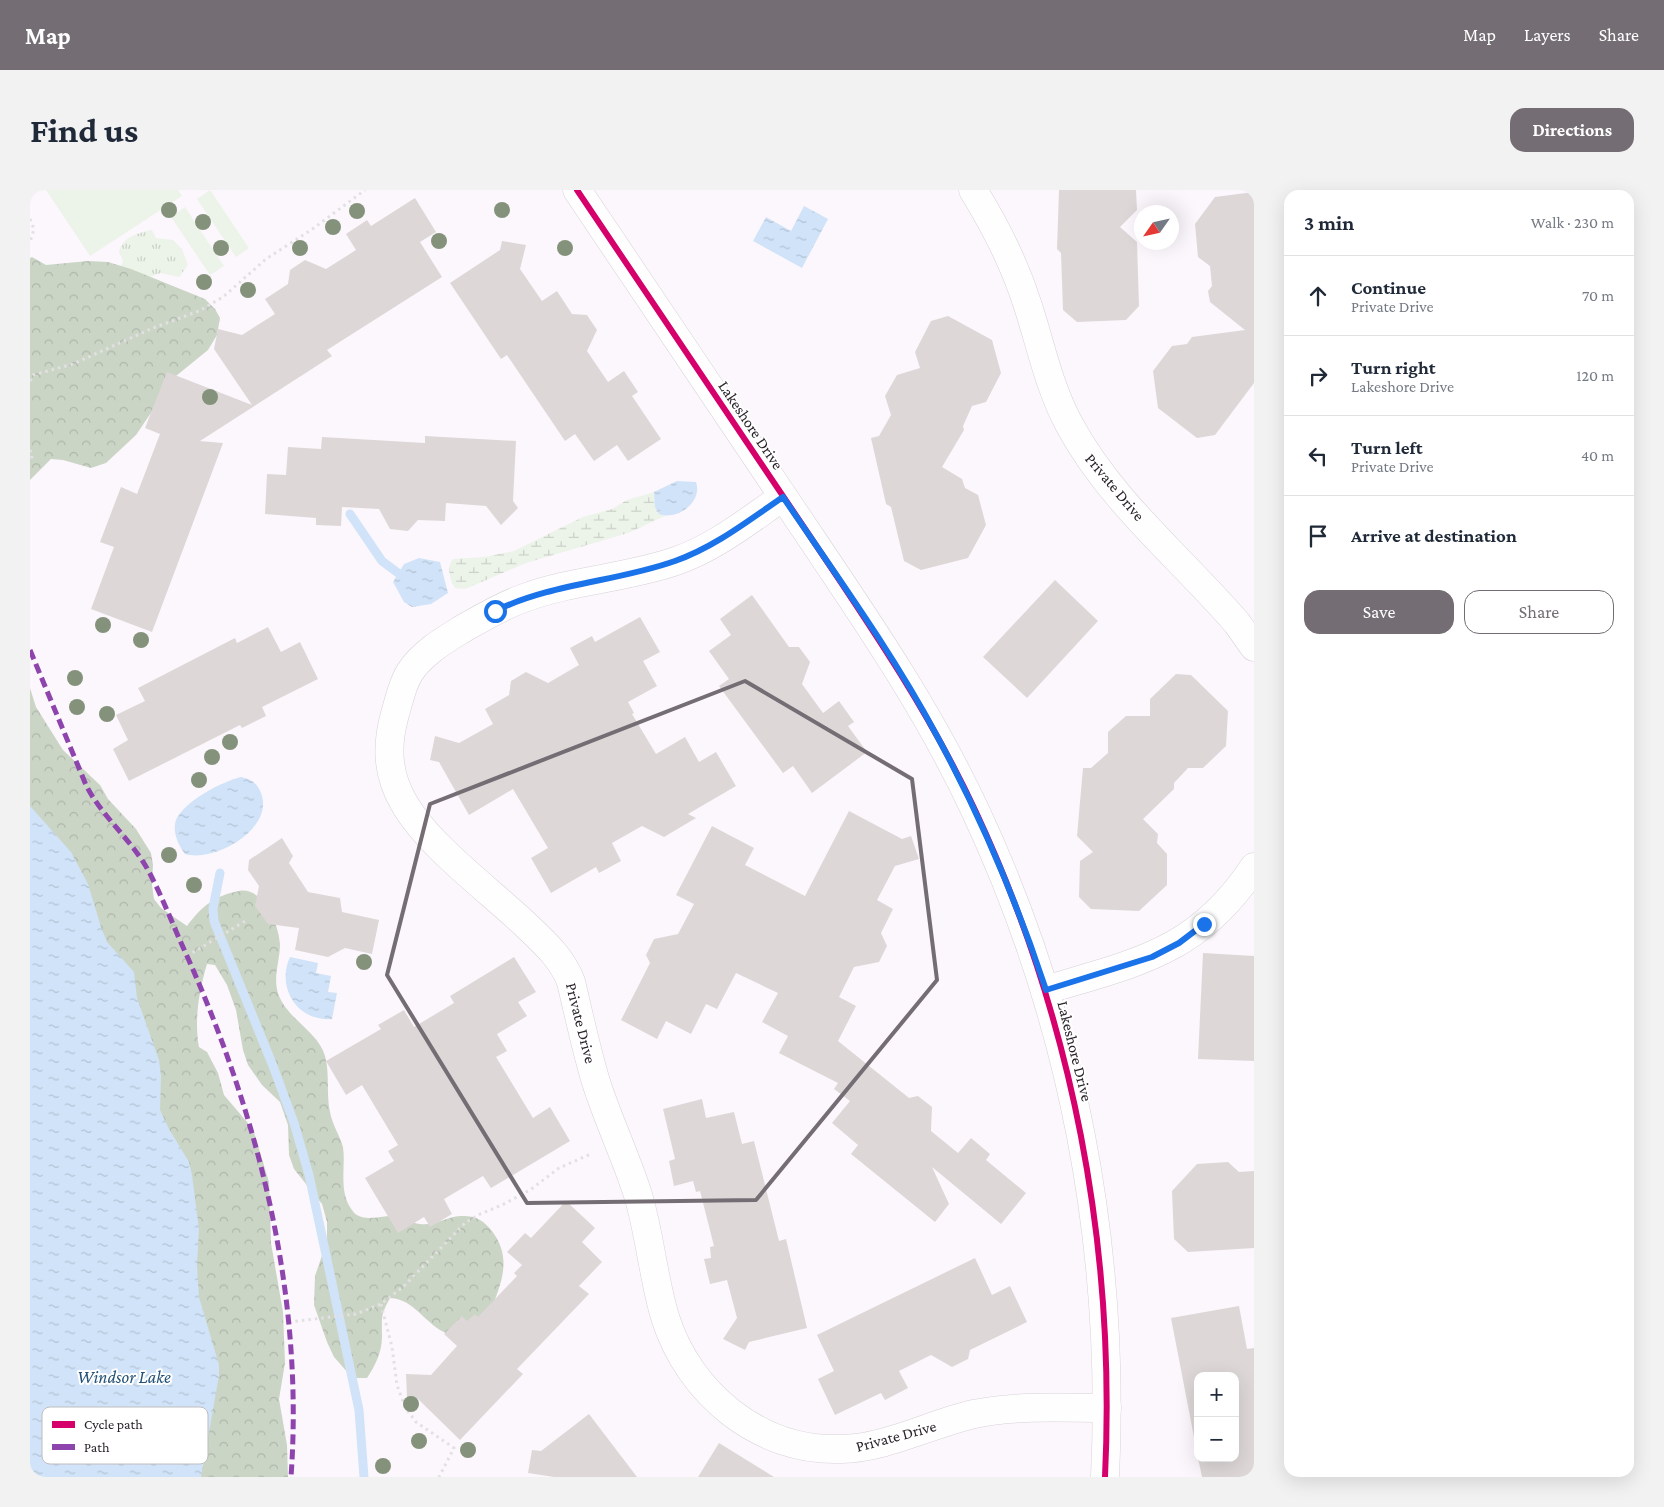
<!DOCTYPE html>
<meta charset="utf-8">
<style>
body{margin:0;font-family:"Crimson Pro",serif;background:#f2f2f3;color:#1f2937}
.controls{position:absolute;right:15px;bottom:15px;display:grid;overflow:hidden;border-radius:10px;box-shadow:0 5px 20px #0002}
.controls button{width:45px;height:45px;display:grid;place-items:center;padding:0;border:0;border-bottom:1px solid #e0e1e3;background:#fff;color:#1f2937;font:25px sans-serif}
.compass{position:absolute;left:1104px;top:15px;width:45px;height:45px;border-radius:50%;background:#fff;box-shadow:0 5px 20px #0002;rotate:236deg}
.stop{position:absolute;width:15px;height:15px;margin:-11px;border:4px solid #1a73e8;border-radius:50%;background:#fff}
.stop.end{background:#1a73e8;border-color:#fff;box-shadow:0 1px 5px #0008}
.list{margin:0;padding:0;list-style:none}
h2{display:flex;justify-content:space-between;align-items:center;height:65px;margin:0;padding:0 20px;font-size:21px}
h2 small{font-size:16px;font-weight:400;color:#747a83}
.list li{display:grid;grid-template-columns:32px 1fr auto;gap:15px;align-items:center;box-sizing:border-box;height:80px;padding:0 20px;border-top:1px solid #e0e1e3}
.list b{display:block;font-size:19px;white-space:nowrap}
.list p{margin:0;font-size:16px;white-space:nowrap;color:#747a83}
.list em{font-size:16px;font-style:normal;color:#747a83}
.actions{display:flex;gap:10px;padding:15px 20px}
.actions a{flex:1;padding:11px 0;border:1px solid #746e74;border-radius:15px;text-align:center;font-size:18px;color:#746e74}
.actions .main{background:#746e74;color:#fff}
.icon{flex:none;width:28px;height:28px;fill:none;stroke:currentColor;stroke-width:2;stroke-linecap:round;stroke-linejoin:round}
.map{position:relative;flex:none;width:1224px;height:1287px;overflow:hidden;border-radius:15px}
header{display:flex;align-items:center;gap:30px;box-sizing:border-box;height:70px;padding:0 25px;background:#746e74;color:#fff}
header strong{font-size:24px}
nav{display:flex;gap:28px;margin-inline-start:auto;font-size:18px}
.intro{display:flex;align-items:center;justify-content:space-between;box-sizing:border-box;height:120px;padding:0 30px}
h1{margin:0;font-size:35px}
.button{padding:12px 22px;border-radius:15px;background:#746e74;color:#fff;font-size:18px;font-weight:700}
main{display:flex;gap:30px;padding:0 30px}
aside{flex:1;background:#fff;border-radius:15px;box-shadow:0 5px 20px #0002}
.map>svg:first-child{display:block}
.grass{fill:url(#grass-tufts)}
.forest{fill:url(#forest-crowns)}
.wetland{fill:url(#wetland-marsh)}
.garden{fill:#ecf3e9}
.water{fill:url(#water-ripples)}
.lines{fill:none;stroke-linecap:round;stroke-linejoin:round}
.stream{stroke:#d0e3f8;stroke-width:9}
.building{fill:#ddd7d7}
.minor-casing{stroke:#d7d2d7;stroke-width:29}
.path{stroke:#e2e0e2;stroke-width:3;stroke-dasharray:2.5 4;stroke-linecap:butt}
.minor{stroke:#fffeff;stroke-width:28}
.quiet{stroke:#8e44ad;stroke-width:5;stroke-dasharray:10 5;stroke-linecap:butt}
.cycleway-casing{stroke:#fff;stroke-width:9}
.cycleway{stroke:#d6006c;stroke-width:6}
.tree{fill:#84927b}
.route{stroke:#1a73e8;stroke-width:6}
.marked{fill:none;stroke:#746e74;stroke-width:4;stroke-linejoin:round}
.labels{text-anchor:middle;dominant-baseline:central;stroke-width:4;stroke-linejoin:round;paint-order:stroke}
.street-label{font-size:16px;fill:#2a242a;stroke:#fff}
.water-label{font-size:18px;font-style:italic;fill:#245177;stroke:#fff}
.key{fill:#fff;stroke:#bfbdbf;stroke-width:1}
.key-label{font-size:14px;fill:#2a242a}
</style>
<header>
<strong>Map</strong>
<nav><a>Map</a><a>Layers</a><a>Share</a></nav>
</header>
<div class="intro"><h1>Find us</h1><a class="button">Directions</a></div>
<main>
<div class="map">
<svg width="1224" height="1287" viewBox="0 0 1224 1287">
<defs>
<pattern id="grass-tufts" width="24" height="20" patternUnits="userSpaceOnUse" patternTransform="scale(1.25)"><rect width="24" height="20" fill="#ecf3e9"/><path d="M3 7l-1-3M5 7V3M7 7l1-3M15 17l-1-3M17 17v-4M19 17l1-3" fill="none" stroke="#cbd0c8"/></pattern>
<pattern id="forest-crowns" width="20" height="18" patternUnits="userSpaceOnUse" patternTransform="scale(1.25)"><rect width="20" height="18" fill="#cbd5c6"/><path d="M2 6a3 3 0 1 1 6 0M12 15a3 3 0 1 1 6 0" fill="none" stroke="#aeb7aa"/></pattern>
<pattern id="wetland-marsh" width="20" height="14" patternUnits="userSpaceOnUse" patternTransform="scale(1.25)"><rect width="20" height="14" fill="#ecf3e9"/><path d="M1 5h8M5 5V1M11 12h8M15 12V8" fill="none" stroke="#cbd0c8"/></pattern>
<pattern id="water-ripples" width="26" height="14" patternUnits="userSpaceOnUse" patternTransform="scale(1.25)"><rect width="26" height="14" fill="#d0e3f8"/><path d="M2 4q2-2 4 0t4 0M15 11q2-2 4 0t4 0" fill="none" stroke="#b3c3d5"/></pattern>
</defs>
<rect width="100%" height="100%" fill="#fcf7fc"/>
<path class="grass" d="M122,40L126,48L143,50L152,59L158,75L149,87L131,83L120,87L88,82L93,71L89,62C92,47 108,43 122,40Z"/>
<g class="forest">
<path d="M2,67L16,75L58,71L78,72L101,79L175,109L185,119L190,128L187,145L178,160L146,186L106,245L76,273L61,278L33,270L21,269L0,290V68Z"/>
<path d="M0,498L6,517L33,560L70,595L78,609L106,639L121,663L123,675L122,695L124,709L131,718L157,736C172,716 184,706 209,701C233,696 249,735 250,754C250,772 242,788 249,806C259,830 289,843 295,866C300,884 296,903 300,922C302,934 310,946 313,957C316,976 308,1002 322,1020C331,1034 351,1025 364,1026C373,1027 381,1033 390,1034C405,1036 419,1025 434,1026C446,1026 454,1031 462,1041C483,1069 471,1093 460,1123L418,1144C395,1135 385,1109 360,1108C350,1126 352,1128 352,1147C352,1162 345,1176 337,1188H325L319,1184L304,1167L297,1152L284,1115L285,1086L297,1051V1032L292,1014L264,979L259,965L258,935L250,912L232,895L218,875L213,860L206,820L197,795L185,775L177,774C169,801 164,830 169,857L177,862L188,883L194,905L223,939L239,992L241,1053L253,1122L255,1173L249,1209L257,1255L258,1287H148L0,630Z"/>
</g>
<path class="wetland" d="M624,302L627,322L635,326L598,343L496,373L435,399L425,398C420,390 416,377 423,369L455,367L484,361L553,327L582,319L597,310Z"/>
<g class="garden">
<path d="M16,0H148L152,6L60,66Z"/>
<path d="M180,0L219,58L206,67L167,9Z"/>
<path d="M155,17L194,76L180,85L141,27Z"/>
</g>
<g class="water">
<path d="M774,16L798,29L772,78L723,51L736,27L761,41Z"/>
<path d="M647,291L666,292C673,312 647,331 629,324L625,317L624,302Z"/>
<path d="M389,368L410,372L418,403L401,414L382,417L374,412L363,392L374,374Z"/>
<path d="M211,587C221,589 227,593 231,603C245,639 184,673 155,664C148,655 142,641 146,630C153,612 193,591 211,587Z"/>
<path d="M0,616L41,662L58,694L71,737L77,752L104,782L107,808L129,870L131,886L130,920L139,939L159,972L162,985L169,1039L167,1075L169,1107L189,1175V1186L171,1287H0Z"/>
<path d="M260,767L288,773L286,783L301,786L298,802L307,803L302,829C267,832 246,797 260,767Z"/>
</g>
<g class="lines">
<g class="stream">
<path d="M320,324L352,371L368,383"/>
<path d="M190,683L183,718L184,731L243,876L264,933L279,985L329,1220L334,1287"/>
</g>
</g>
<g class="building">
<path d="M1029,0H1106L1107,20L1090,37L1107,52L1109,116L1096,130L1047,132L1033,120L1031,63L1027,59Z"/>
<path d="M1224,2V193L1185,245L1167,248L1128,218L1123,181L1142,156L1157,154L1162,147L1215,140L1180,112L1178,101L1182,96L1180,76L1168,67L1165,34L1185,7Z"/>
<path d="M385,8L406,42L390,52L412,87L297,160L302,166L170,251L193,253L122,442L61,419L84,357L70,352L91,297L107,304L130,244L115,238L137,182L222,215L184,159L188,139L212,145L245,124L235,109L258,94L260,80L275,70L296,79L326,60L316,44L337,30L341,36Z"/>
<path d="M472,51L496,55L490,79L512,111L527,101L542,124L557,125L567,140L557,161L578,192L594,181L608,202L602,206L631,249L598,271L587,255L564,271L545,244L535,251L477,165L471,169L420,93L470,60Z"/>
<path d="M918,126L962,150L971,183L956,212L942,216L933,236L934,240L912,277L932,289L935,298L948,305L956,335L938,368L891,380L874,371L861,317L856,314L841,248L849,246L861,225L855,206L867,185L890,178L885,162L901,131Z"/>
<path d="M395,246L486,251L483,311L488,318L471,335L456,316L416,313L415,331L388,330L378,341L360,339L349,319L312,317L311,336L286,335V328L235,324L237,284L256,285L258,257L291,259L292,247L395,253Z"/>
<path d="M1025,390L1068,431L997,508L953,467Z"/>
<path d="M722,405L759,457H769L780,472L772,494L793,523L809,511L824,532L818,536L837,562L782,603L763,576L753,583L689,496L699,489L679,461L701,445L690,429Z"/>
<path d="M610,427L630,462L613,471L627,496L598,512L604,523L602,524L626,564L655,547L669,572L686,562L706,596L658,624L666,628L634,647L612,636L582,653L591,671L569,683L566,677L521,703L501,668L518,658L483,599L439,625L409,572L400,570L405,546L429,553L463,534L455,519L479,505L481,491L496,482L518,493L549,475L540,458L562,446L565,452Z"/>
<path d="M238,437L251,462L270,452L288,489L232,517L236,526L212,538L210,535L99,591L83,559L98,550L86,525L115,511L108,498L205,448L207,453Z"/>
<path d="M1146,484L1161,485L1198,521L1196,556L1173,578H1158L1144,593V599L1113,629L1128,644L1127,653L1137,664V695L1109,721L1061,719L1049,707L1050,671L1063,662L1047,646L1053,578H1061L1078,563V542L1096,526H1120V509Z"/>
<path d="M819,621L872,649L881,646L889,669L865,676L847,710L863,719L851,743L857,756L849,772L824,777L809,807L826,816L808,851L879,908L888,906L902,917L901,941L928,963L941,948L960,964L956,970L996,1003L971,1034L902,977L919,1014L905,1032L821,964L828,955L802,933L820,911L804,899L808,893L749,863L758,846L732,832L748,803L706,783L687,819L676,814L661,844L636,831L627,849L591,830L620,773L616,765L624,749L648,744L664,714L646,705L682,636L724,658L715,675L775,706Z"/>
<path d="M252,648L263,666L259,673L278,702L310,708L312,722L349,730L342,764L315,758L298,767L265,760L269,738L238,734L225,716L229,696L218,680L219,670Z"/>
<path d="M1173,763L1224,766V871L1168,869Z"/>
<path d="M484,767L506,802L488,812L497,826L467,844L477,861L466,867L503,928L520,917L540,951L461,998L453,986L414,1009L422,1024L400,1037L394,1027L368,1043L335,988L364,971L358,961L368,955L332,895L316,905L296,871L351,839L348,835L374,820L384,837L424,813L420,806Z"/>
<path d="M672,909L676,928L704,922L712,954L724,951L749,1051L756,1049L777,1138L719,1152L715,1160L693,1149L707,1128L697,1090L680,1094L674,1069L681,1068L680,1057L684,1056L670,1001L666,1002L663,991L644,996L639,971L645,969L633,919Z"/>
<path d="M1198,972L1209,982L1224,981V1058L1158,1062L1144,1049L1142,1001L1167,974Z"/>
<path d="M536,1011L565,1038L552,1052L572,1072L549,1096L559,1104L487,1179L493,1184L430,1250L387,1208H377L376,1184L401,1185L427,1156L414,1144L432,1126L437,1131L445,1124L448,1127L487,1086L484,1083L492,1075L477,1062L495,1043L501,1048Z"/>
<path d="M945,1068L962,1105L980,1096L997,1132L940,1160L938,1169L922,1177L901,1165L869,1181L878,1198L855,1210L851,1203L805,1225L788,1189L804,1181L787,1145Z"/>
<path d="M1209,1116L1217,1159L1224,1158V1287H1172L1168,1268H1205V1186H1168V1268L1141,1128Z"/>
<path d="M559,1224L607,1287H524L498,1283L502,1260L511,1261Z"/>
<path d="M689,1253L744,1287H668Z"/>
</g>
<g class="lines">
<g class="minor-casing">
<g id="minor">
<path d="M547,0C619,107 691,214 763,321C828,418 895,513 945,620C1043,829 1086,1057 1075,1287"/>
<path d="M943,0C966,37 985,75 998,116C1011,156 1019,197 1039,234C1080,311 1151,368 1207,433L1224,457"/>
<path d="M753,307C719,330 686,357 646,371C597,388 543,390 494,408C471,416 450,429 429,441C411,452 391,465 380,482C372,494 369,511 365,524C356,556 357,584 374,613C399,657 462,702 499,738C516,754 533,770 541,792C549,825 556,859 566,892C578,930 596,967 608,1005C620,1045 623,1087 635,1127C659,1204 730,1262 811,1259C857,1258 900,1234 944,1224C987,1215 1034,1218 1077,1218"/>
<path d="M1016,800C1107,772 1167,763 1224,677"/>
</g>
</g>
<g class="path">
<path d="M0,29L4,39L0,52"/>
<path d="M0,191L3,185L43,174L123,138L169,121L193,107L236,69L281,40L335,0"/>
<path d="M0,260L2,267L0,268"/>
<path d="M157,766L217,730"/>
<path d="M351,1114L362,1157L367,1195L375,1217L386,1232L424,1258L409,1287"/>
<path d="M259,1132L326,1124L351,1114L374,1096L435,1033L448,1025L472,1015L500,1000L529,978L561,964"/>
</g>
<use href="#minor" class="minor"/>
<path class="quiet" d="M0,460L56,595C72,627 101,649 118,680C133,708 144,738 157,766C230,930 274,1107 261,1287"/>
<g class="cycleway-casing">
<path id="cycleway" d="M547,0C619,107 691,214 763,321C828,418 895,513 945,620C1043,829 1086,1057 1075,1287"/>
</g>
<use href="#cycleway" class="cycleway"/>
</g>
<g class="tree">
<circle cx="139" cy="20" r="8"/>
<circle cx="472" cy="20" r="8"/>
<circle cx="327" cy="21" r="8"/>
<circle cx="173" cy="32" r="8"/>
<circle cx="303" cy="37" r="8"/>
<circle cx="409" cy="51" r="8"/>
<circle cx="191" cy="58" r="8"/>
<circle cx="270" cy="58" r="8"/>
<circle cx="535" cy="58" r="8"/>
<circle cx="174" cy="92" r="8"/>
<circle cx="218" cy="100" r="8"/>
<circle cx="180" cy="207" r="8"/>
<circle cx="73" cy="435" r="8"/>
<circle cx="111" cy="450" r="8"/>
<circle cx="45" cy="488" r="8"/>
<circle cx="47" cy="517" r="8"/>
<circle cx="77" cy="524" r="8"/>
<circle cx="200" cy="552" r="8"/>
<circle cx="182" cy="567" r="8"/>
<circle cx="169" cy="590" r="8"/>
<circle cx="139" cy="665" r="8"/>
<circle cx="164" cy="695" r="8"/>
<circle cx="334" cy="772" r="8"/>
<circle cx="381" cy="1214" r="8"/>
<circle cx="389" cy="1251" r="8"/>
<circle cx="438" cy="1260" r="8"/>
<circle cx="353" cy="1276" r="8"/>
</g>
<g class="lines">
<path class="route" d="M465,421C522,393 586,392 645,371C685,357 719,330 753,307C806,385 862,462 907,546C951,627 987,712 1016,800L1122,767L1149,753L1174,734"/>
</g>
<path class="marked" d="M715,491L882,589L907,790L726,1010L497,1013L357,785L400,614Z"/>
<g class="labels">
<g class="street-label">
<text transform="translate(721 235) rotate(56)">Lakeshore Drive</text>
<text transform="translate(1085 297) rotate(50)">Private Drive</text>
<text transform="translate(551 833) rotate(76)">Private Drive</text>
<text transform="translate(1045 861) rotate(76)">Lakeshore Drive</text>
<text transform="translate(866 1246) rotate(-15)">Private Drive</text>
</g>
<g class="water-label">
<text x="94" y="1187">Windsor Lake</text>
</g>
</g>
<rect x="12" y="1217" width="166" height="57" rx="8" class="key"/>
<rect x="22" y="1231" width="23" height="7" fill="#d6006c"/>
<rect x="22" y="1254" width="23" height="6" fill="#8e44ad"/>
<g class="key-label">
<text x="54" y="1239">Cycle path</text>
<text x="54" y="1262">Path</text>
</g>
</svg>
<div class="controls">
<button>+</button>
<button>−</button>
</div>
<svg class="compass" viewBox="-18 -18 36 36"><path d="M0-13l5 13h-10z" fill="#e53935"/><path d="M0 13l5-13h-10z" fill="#747a83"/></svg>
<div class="stop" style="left:465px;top:421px"></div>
<div class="stop end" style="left:1174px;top:734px"></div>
</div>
<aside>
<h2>3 min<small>Walk · 230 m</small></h2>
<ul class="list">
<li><svg class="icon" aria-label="ahead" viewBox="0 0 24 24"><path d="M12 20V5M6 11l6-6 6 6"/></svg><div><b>Continue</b><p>Private Drive</p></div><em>70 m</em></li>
<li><svg class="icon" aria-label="right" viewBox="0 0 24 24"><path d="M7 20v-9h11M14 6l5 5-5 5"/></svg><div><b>Turn right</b><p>Lakeshore Drive</p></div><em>120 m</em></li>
<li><svg class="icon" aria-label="left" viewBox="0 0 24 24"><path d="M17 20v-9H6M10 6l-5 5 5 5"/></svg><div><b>Turn left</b><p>Private Drive</p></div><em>40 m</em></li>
<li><svg class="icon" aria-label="arrive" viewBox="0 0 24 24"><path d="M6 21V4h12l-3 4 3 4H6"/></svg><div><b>Arrive at destination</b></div></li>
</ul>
<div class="actions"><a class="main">Save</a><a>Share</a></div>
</aside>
</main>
